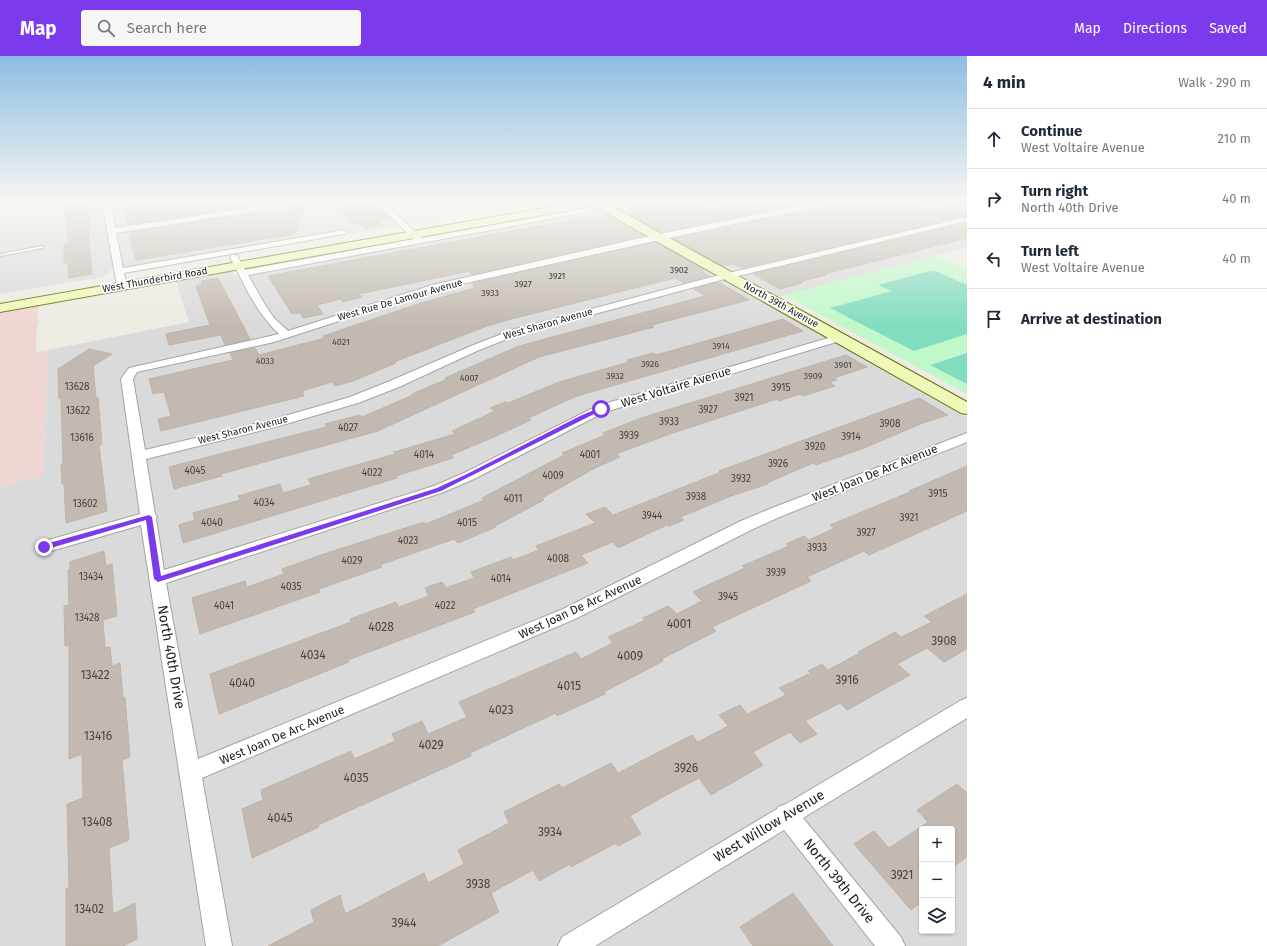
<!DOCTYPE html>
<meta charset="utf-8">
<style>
body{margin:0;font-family:"Fira Sans",sans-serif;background:#f6f6f7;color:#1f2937}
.controls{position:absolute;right:12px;bottom:12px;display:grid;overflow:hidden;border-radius:4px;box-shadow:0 1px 3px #0004}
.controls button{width:36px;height:36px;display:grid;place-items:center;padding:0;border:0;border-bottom:1px solid #e0e1e3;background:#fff;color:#1f2937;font:20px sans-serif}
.stop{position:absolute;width:12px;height:12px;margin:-9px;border:3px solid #7c3aed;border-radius:50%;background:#fff}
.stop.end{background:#7c3aed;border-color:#fff;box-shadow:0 1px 4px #0008}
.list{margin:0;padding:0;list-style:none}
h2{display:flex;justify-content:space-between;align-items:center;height:52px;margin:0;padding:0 16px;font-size:17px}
h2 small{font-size:13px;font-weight:400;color:#747a83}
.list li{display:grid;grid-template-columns:26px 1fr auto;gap:12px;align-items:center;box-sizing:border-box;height:60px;padding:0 16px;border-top:1px solid #e0e1e3}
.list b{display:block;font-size:15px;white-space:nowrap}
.list p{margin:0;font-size:13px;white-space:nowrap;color:#747a83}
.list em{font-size:13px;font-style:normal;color:#747a83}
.icon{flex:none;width:22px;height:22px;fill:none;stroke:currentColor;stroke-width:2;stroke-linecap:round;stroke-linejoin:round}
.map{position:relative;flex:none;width:967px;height:890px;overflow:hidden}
header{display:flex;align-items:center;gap:24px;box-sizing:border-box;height:56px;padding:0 20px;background:#7c3aed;color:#fff}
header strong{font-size:19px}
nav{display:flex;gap:22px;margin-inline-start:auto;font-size:14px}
.search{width:280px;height:36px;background:#f6f6f7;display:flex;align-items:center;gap:10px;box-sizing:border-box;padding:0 14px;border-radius:4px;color:#747a83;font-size:15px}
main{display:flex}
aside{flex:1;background:#fff}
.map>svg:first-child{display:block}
.residential{fill:#dbdada;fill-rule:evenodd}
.commercial{fill:#efd5d2}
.park{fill:#c0f8c9}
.pitch{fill:#82dcc0}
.building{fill:#c2bab2;stroke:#bfb3a5}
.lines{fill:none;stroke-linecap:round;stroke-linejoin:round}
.lane-casing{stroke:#a4a4a4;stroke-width:2}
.street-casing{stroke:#a4a4a4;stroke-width:2}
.secondary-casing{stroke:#5d7107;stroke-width:2}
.lane{fill:#fff;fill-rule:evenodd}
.street{fill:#fff;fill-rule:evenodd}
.secondary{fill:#eff8b7;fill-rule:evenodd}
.route{fill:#7c3aed}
.labels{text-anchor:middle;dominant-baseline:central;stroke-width:3.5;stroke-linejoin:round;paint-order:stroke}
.far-number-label{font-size:9px;fill:#464442}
.far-street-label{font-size:10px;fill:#1d1d1d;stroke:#fff}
.number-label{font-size:10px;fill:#464442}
.street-label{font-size:12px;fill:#1d1d1d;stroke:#fff}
.near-number-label{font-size:12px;fill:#464442}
.near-street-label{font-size:14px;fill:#1d1d1d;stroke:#fff}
</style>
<header>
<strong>Map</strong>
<div class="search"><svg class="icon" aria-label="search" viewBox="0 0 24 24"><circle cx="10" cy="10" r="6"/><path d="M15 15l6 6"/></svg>Search here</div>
<nav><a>Map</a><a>Directions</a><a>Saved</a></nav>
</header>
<main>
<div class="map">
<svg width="967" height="890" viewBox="0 0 967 890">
<rect width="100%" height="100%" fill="#eeebe3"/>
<g class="residential">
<path d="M0,145H545L352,178L348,174L110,214L109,217L102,221L0,238Z"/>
<path d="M640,145H967V191L778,241L612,150Z"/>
<path d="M601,154L967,361V890H0V431L43,419L48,294L189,266L176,225L232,215L234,220ZM922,773H952V875H922Z"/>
</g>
<path class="commercial" d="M39,248L37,265H39V267L37,268L36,288L38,289L36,290V296L48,294L43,419L0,431V255Z"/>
<path class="park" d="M934,200L967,213V338L784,239Z"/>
<g class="pitch">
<path d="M930,215L938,216L967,229V278L914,295L830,252L892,235L878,229Z"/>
<path d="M967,297V328L930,309Z"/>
</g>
<g class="building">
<path d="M65,145H87L90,169L88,170L92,218L69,222L68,209H67V206L64,207V188H68Z"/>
<path d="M122,145H250L253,150L128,169Z"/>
<path d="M293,145H306L295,178L136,204L129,179H131L130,176L258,156L260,159L284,156L287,148H292Z"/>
<path d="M336,145H373L390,163L378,165L383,169L366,172L362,169L354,168L343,157L347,156Z"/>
<path d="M660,145H694L711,153L749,145H815L662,176L627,157L635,155L627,151Z"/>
<path d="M839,145H905L929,153L967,146V160L742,212L733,208L723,210L674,183L834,148Z"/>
<path d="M609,160L644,180L471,219L470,215L359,238L362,241L343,246L341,243L317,249L323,258L303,262L300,257L292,258L268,220L489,179L592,161L594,163Z"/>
<path d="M967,167V182L824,218L826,219L799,226L802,227L780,233L753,218Z"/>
<path d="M655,186L704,214L701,215L709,220L684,227L675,222L511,263L487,270L394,306L396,307L353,325L335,330L332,326L302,335L304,340L161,375L158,363L171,360L164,336L153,338L149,323L233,304L230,297L255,292L259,299L325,282L323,280L415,249L474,232L473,227Z"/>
<path d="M218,222L250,283L225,289L221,279L169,289L166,278L210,269L196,230L202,228L201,225Z"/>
<path d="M718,226L749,244L652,269L654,271L539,301L378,375L221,418L222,420L174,433L169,411L326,371L325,368L360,359L362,361L413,339L412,338L447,323L445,322L519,290L705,240L694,233Z"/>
<path d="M783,263L803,275L577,340L528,362L531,364L494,381L451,399L453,402L396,420L397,422L183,487L179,469L195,464L193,457L240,444L238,440L280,428L283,437L311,429L308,423L395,398L394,396L455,378L452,375L495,355L490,352L505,346L508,347L559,326L629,306L627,304L653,297L656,299Z"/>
<path d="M89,293L112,298L93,310L96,342L98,341L99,354L102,388L99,389L107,455L66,467L64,428H62L61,408H63L61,342L59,343L58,313Z"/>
<path d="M846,299L867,311L834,322L837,324L829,326L835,330L803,340L800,338L779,345L777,343L670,378L616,398L620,401L595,412L542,442L544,444L495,470L496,471L458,487L454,483L380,509L382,511L319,533L320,536L200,578L192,542L245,525L247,531L284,518L282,513L324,498L424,466L426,468L484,444L482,442L564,399L562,397L605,379L603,377L641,362Z"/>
<path d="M919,342L948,359L923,367L864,392L816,409L813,407L767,427L768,428L731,440L681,461L684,464L669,470L667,469L618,492L613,486L581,499L588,507L473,553L475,556L348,604L349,606L219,658L210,618L351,566L350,563L396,546L399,551L429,540L425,532L442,526L446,532L474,522L471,516L511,501L513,504L539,494L536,490L595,467L586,458L605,451L613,459L721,416L719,415Z"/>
<path d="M967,410V455L869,499L864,495L807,521L811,525L712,571L716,575L662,603L663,605L604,636L605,638L557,660L556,657L470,697L471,700L318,769L319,771L252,802L242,753L263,744L261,734L351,695L354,703L395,685L392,678L422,665L428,678L467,661L459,646L576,596L581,603L613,587L608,581L645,564L643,562L668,550L677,558L702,545L693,536L745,512L742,510L789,490L786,488L804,480L809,484L835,472L830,469L910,436L909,435Z"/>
<path d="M104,495L106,510L112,508L117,560L103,564L105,592L110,591L112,610L120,607L123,642L125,641L130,701L122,704L129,784L109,792L113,858L135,847L137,883L123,890H66V833L69,832L67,748L83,742L82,698L69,703V589L65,590L64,550L69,549L68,514L70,513V506Z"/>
<path d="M967,538V593L944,606L927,592L897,608L910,619L847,654L840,647L805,665L817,678L800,687L790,676L753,696L763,709L711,739L699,722L659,743L630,760L641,778L618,790L616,787L571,811L570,808L539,825L533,814L491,837L499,856L438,890H268L314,866L311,854L340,839L345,858L424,817L428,827L464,808L458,794L509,767L504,756L559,728L562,732L611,707L618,717L692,679L698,686L728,670L719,659L740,649L747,658L786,639L779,632L811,617L808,615L822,608L828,614L860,597L858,596L895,576L901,581L932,566L924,560Z"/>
<path d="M957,728L967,737V801L952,812V773H922V846L911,854L854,788L874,775L889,792L928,766L917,754Z"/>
<path d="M793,837L833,890H753L740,871Z"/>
</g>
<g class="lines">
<g class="lane-casing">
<path id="lane" d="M42,190H43V192L0,200L1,198Z"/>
</g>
<g class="street-casing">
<g id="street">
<path d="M102,145H110L115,172L256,151L264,149L262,145H270L272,147L270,152L257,155L116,177L123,212L344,174L348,176L344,178L124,217L127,230L122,233L117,230Z"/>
<path d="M374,145H382L384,147L415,145L411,147L388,151L422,182L588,152L592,154L588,156L248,219L267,252L274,262L288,275L432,229L650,180L823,145H838L834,147L650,186L435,234L274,286L137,316L133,323L145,394L271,364L350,341L390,325L471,290L512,274L716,220L967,161V165L721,224L520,278L479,294L399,331L358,347L279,370L146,403L155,458L157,461L156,463L164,514L434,430L464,417L597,350L835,280L839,279L844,282L843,284L605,356L474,423L444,436L166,527L198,703L563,553L741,465L772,452L967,377V386L782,460L753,473L575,563L202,722L232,890H206L141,469L44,497L38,495L36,491L38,487L140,458L121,323L129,312L279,278C256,257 244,228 230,201L231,199H237L245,214L414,183Z"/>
<path d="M624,145H636L632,147L624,148Z"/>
<path d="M967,642V662L803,762L901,881L905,890H875L784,774L595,890H558L562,881L777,753L778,751L786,748L960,645Z"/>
</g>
</g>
<g class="secondary-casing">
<path id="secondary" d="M584,145H607L606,147L967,346V358L961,357L594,150L0,256V248Z"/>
</g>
<use href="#lane" class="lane"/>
<use href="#street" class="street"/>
<use href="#secondary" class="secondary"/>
</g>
<linearGradient id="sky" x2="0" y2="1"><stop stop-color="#8dbde3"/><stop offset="0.54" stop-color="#f7f6f2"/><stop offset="1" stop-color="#f7f6f2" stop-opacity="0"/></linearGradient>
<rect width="967" height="270" fill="url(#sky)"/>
<path class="route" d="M599,352L604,353L441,435L158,526L154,523L146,464L44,494L41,491L42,489L149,459L152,461L161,520L437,432L467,418L580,360Z"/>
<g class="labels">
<g class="far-number-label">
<text x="679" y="214">3902</text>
<text x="557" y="220">3921</text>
<text x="523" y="228">3927</text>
<text x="490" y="237">3933</text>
<text x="341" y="286">4021</text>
<text x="721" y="290">3914</text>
<text x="265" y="305">4033</text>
<text x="650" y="308">3926</text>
<text x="843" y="309">3901</text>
<text x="615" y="320">3932</text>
<text x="813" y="320">3909</text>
<text x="469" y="322">4007</text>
</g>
<g class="far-street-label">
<text transform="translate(155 224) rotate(-10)">West Thunderbird Road</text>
<text transform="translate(400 244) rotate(-16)">West Rue De Lamour Avenue</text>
<text transform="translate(781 249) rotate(29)">North 39th Avenue</text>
<text transform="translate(548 268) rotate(-16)">West Sharon Avenue</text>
<text transform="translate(243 374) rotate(-14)">West Sharon Avenue</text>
</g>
<g class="number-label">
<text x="77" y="331">13628</text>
<text x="781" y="332">3915</text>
<text x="744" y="342">3921</text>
<text x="708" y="354">3927</text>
<text x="78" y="355">13622</text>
<text x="669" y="366">3933</text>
<text x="890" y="368">3908</text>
<text x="348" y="372">4027</text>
<text x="629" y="380">3939</text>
<text x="851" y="381">3914</text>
<text x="82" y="382">13616</text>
<text x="815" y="391">3920</text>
<text x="424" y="399">4014</text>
<text x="590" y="399">4001</text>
<text x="778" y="408">3926</text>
<text x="195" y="415">4045</text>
<text x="372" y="417">4022</text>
<text x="553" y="420">4009</text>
<text x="741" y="423">3932</text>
<text x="938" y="438">3915</text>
<text x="696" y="441">3938</text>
<text x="513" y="443">4011</text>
<text x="264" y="447">4034</text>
<text x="85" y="448">13602</text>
<text x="652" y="460">3944</text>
<text x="909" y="462">3921</text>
<text x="212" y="467">4040</text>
<text x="467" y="467">4015</text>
<text x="866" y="477">3927</text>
<text x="408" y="485">4023</text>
<text x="817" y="492">3933</text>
<text x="558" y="503">4008</text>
<text x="352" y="505">4029</text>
<text x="776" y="517">3939</text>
<text x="91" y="521">13434</text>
<text x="501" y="523">4014</text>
<text x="291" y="531">4035</text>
<text x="728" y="541">3945</text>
<text x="224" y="550">4041</text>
<text x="445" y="550">4022</text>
<text x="87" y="562">13428</text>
</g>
<g class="street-label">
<text transform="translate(676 331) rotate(-17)">West Voltaire Avenue</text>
<text transform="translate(875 417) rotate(-22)">West Joan De Arc Avenue</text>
<text transform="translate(580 551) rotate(-25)">West Joan De Arc Avenue</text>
<text transform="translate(282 679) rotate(-23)">West Joan De Arc Avenue</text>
</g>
<g class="near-number-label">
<text x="679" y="568">4001</text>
<text x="381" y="571">4028</text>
<text x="944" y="585">3908</text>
<text x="313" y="599">4034</text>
<text x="630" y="600">4009</text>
<text x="95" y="619">13422</text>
<text x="847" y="624">3916</text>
<text x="242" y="627">4040</text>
<text x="569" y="630">4015</text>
<text x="501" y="654">4023</text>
<text x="98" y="680">13416</text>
<text x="431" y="689">4029</text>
<text x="686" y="712">3926</text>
<text x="356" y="722">4035</text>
<text x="280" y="762">4045</text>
<text x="97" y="766">13408</text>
<text x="550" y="776">3934</text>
<text x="902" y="819">3921</text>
<text x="478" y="828">3938</text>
<text x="89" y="853">13402</text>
<text x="404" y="867">3944</text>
</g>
<g class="near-street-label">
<text transform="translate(171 601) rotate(80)">North 40th Drive</text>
<text transform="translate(769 770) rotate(-31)">West Willow Avenue</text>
<text transform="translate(839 825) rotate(51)">North 39th Drive</text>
</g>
</g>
</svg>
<div class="controls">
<button>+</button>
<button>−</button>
<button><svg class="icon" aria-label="layers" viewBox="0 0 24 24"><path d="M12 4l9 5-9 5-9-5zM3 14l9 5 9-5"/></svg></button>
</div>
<div class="stop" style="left:601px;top:353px"></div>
<div class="stop end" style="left:44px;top:491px"></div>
</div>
<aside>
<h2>4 min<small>Walk · 290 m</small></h2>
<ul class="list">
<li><svg class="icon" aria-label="ahead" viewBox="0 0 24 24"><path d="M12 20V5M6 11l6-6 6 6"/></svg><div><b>Continue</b><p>West Voltaire Avenue</p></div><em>210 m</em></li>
<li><svg class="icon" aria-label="right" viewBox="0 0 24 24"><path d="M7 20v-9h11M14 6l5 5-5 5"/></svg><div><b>Turn right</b><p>North 40th Drive</p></div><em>40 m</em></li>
<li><svg class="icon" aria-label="left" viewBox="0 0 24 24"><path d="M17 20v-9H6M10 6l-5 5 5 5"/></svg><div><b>Turn left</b><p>West Voltaire Avenue</p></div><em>40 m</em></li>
<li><svg class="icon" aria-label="arrive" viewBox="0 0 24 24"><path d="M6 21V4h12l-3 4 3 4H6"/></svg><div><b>Arrive at destination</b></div></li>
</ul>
</aside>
</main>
